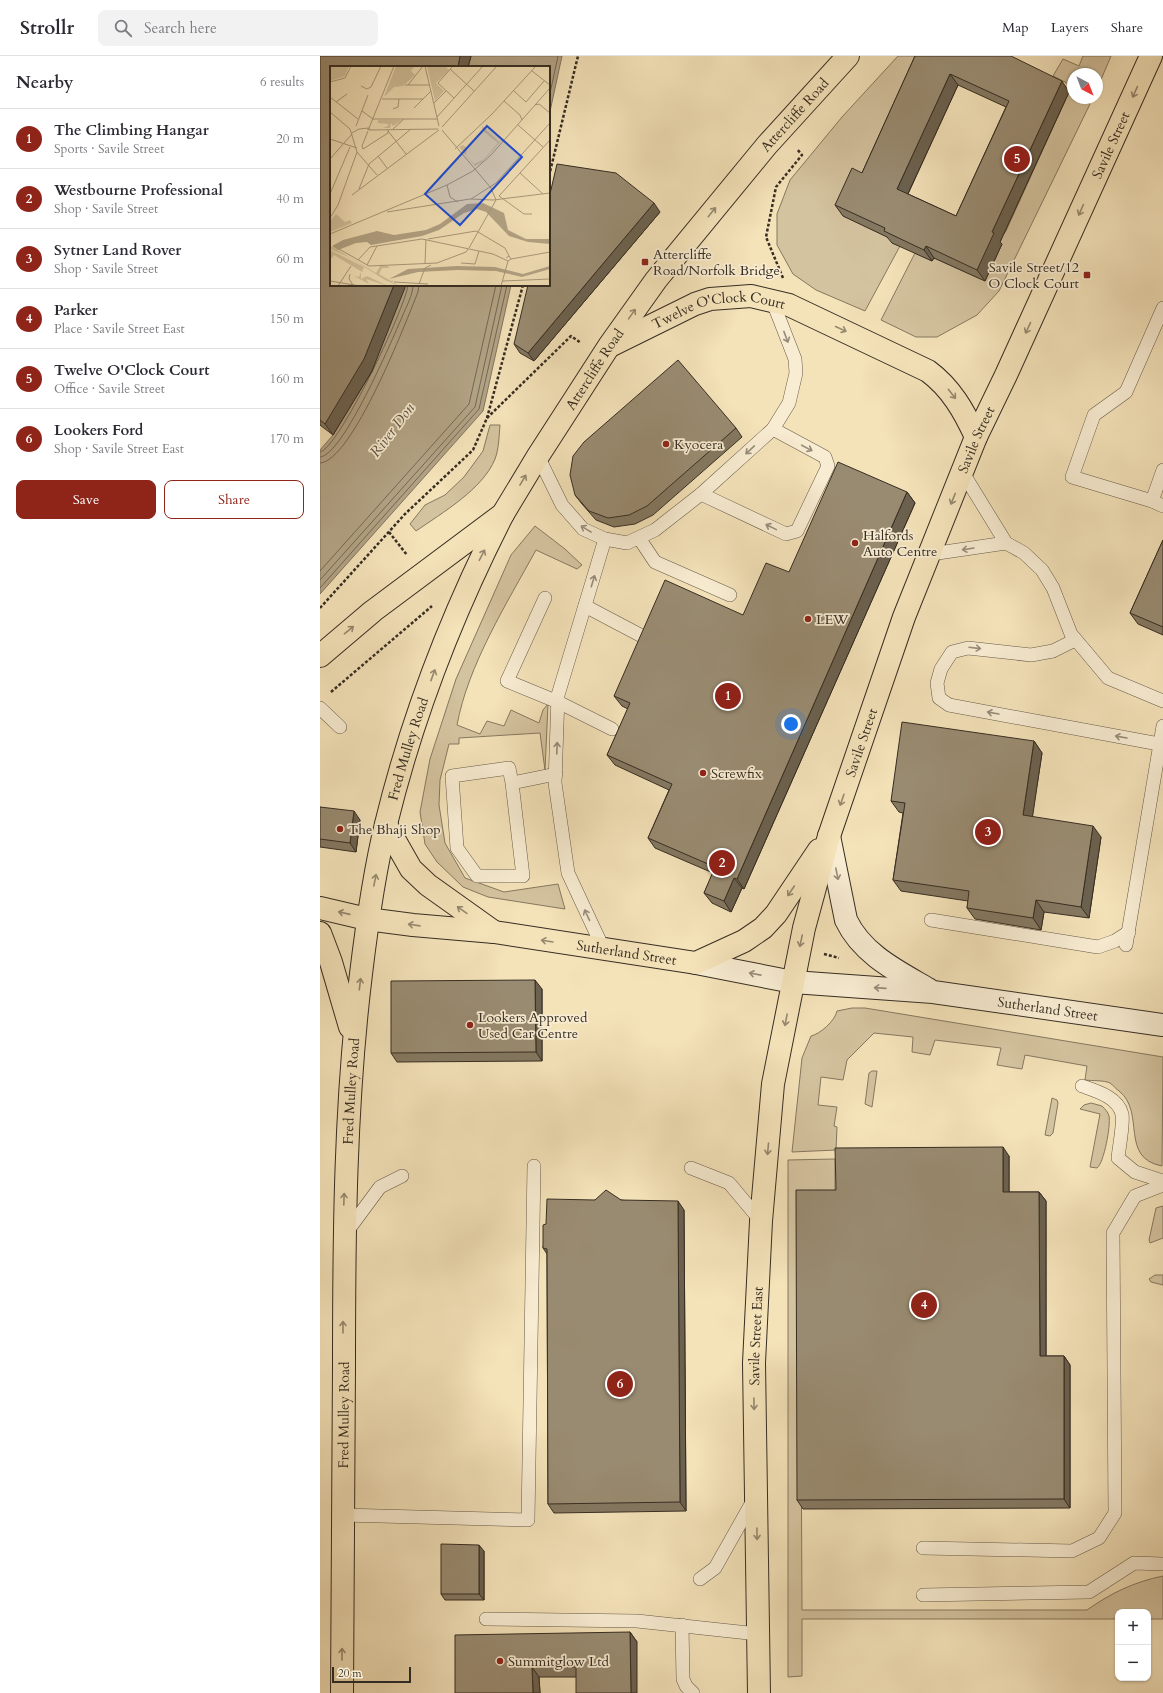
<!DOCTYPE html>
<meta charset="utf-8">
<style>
body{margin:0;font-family:Cardo,serif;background:#f2f2f3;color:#2b2b33}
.controls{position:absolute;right:12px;bottom:12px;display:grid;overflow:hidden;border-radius:8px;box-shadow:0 1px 3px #0004}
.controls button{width:36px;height:36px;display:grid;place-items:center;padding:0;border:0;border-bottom:1px solid #e1e1e2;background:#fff;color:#2b2b33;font:20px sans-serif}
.compass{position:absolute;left:747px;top:12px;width:36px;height:36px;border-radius:50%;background:#fff;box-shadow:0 1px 3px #0004;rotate:138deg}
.scale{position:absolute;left:12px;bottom:10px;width:79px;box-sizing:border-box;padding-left:4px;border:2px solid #362d22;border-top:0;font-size:11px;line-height:14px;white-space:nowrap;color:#362d22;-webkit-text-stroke:3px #f8ecd2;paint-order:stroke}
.you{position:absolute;left:471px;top:668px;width:14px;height:14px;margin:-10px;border:3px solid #fff;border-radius:50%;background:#1a73e8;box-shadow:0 0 0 6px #1a73e833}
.badge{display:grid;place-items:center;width:26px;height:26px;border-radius:50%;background:#8f2418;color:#fff;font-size:13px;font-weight:700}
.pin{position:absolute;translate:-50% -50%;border:2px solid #fff;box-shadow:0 1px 4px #0006}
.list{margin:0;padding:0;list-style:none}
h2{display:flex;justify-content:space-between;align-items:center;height:52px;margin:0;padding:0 16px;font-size:17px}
h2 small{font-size:13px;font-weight:400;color:#7c7c81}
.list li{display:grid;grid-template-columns:26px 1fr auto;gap:12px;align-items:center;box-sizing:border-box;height:60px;padding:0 16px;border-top:1px solid #e1e1e2}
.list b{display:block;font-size:15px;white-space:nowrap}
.list p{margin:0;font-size:13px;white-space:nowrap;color:#7c7c81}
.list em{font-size:13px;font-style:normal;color:#7c7c81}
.actions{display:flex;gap:8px;padding:12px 16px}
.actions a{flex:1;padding:9px 0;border:1px solid #8f2418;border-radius:8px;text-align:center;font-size:14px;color:#8f2418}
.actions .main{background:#8f2418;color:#fff}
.icon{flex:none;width:22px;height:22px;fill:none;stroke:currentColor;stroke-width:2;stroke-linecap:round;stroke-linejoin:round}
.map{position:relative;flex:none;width:843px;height:1637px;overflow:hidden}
header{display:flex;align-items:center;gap:24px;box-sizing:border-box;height:56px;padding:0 20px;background:#fff;border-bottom:1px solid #e1e1e2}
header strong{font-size:19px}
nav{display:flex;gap:22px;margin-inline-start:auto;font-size:14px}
.search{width:280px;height:36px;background:#f2f2f3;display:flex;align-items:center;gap:10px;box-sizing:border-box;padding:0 14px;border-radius:8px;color:#7c7c81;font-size:15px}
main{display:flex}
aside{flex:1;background:#fff}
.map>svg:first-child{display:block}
.green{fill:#d4c39f;stroke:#857860}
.water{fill:#b3a486;stroke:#81745e}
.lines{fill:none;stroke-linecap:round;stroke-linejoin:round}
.shore{stroke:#746854;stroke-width:1}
.service-casing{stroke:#665a48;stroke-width:14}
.secondary-casing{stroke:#362d22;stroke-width:24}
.primary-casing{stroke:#362d22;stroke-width:24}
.path{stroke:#362d22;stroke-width:2.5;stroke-dasharray:3 2;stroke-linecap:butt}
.service{stroke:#f8ecd2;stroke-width:13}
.secondary{stroke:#f8ecd2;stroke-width:22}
.primary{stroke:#f4e2b9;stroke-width:22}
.wall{fill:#847861;stroke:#362d22;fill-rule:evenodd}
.shaded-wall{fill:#6b614f;stroke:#362d22}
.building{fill:#998b71;stroke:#362d22;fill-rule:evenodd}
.oneway{stroke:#95886e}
.oneway2{stroke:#978c7a}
.poi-dot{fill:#8f2418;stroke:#f8ecd2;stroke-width:1.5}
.labels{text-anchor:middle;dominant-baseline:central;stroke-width:3.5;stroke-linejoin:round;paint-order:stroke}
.street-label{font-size:14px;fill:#362d22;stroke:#f8ecd2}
.poi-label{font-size:14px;fill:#362d22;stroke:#f8ecd2;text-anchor:start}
.water-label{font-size:15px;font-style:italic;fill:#5c5140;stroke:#f8ecd2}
.inset-road{fill:none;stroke:#a89a7d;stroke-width:1}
.view{fill:#1d4ed8;fill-opacity:0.15;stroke:#1d4ed8;stroke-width:2}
.inset-edge{fill:none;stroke:#362d22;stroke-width:2}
</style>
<header>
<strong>Strollr</strong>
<div class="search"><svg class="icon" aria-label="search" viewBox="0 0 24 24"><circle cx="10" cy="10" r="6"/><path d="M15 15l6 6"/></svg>Search here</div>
<nav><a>Map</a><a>Layers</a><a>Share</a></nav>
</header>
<main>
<aside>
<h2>Nearby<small>6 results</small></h2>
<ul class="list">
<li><span class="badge">1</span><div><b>The Climbing Hangar</b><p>Sports · Savile Street</p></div><em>20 m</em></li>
<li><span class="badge">2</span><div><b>Westbourne Professional</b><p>Shop · Savile Street</p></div><em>40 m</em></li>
<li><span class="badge">3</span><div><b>Sytner Land Rover</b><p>Shop · Savile Street</p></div><em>60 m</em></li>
<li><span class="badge">4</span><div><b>Parker</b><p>Place · Savile Street East</p></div><em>150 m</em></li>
<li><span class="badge">5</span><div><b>Twelve O'Clock Court</b><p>Office · Savile Street</p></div><em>160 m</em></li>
<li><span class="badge">6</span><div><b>Lookers Ford</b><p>Shop · Savile Street East</p></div><em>170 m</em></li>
</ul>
<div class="actions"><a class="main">Save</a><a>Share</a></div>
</aside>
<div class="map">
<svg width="843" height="1637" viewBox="0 0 843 1637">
<rect width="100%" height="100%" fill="#f4e2b9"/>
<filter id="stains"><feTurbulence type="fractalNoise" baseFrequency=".005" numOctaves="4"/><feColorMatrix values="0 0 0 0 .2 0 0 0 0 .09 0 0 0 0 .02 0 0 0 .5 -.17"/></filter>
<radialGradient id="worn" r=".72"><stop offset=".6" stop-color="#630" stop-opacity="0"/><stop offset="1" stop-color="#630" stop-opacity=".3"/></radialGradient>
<g class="green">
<path d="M578,0H609L523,160L573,183L572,187L580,190L545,255L496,234L473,218L457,189V158L470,124L522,61Z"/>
<path d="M763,0H791L777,33V18H753V30L733,20L743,3L759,10Z"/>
<path d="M749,36L753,38V42H760L770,48L679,235L657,259L617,281H596L561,264L595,197L612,205L614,202L665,225L678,186L686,175Z"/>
<path d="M170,369H180C179,379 179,393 175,403C163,433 122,457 96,475L90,468L105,449L125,439L144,421L163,395Z"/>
<path d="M215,470L245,493L262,509L257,513L216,494C187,547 148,609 137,669L160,678L167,665L184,670L191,654L219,667L223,654L228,648L225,714L220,677L139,682V688H129L120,724L119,749L125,787L145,822L184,836L238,828L245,853L168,841L143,831L117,806L105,788L100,756L110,703L136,623L191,499Z"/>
<path d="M532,952H545L843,1001L842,1110C799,1102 826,1056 799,1035C796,1033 793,1029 790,1027C783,1024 773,1025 765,1024L767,1010L705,999L702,1013L677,1009L681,992L615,984L610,999L592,996L593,981L554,977L527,1004L523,1024L501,1021L498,1049L517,1051L514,1070L517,1071L516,1094L472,1096L482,1002L491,980C500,978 515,965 517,955Z"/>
<path d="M552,1015H557L552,1051L545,1048L549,1017Z"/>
<path d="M732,1042L737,1044L738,1047L733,1077L730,1080L725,1079Z"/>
<path d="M771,1047L782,1050C785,1053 788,1056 789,1060C791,1069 784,1107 777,1112L770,1111L780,1058L760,1053L764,1049Z"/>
<path d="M515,1103V1136L480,1138L482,1554H767C791,1537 814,1526 843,1520V1563H828V1556H798V1563H482V1620L468,1621V1104Z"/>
<path d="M843,1150V1182L830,1187L829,1184L836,1152Z"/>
<path d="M835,1219H843V1229L831,1226L829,1223Z"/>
</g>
<g class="water">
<path d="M150,0H242L229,60V11H147Z"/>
<path d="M85,229H191L163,355L0,538V394L13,379Z"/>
</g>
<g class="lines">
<g class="shore">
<path d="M229,42L238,0"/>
<path d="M0,396C18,394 86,251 88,229"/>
<path d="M0,401C23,400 72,284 82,261C86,251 93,239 93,229"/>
<path d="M0,407C32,406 86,266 98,236L99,229"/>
<path d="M0,515L149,348L176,229"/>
<path d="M0,524L155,351L182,229"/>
<path d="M0,532L159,353L187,229"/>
</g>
<g class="service-casing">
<g id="service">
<path d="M218,400L242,449L263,473L285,483L307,487L335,474L381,438L453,373L469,347L476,317L475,303L452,244"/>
<path d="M843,414L832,445L843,450"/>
<path d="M643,417L686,487L704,497L722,514L733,532L751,578L788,622L843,645"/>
<path d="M381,438L466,478L477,475L508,410L505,401L453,373"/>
<path d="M832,445L752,421L774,359L806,336L843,252"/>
<path d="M319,482L335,506L410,539"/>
<path d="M611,498L686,487"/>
<path d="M225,542L187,625L238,646L292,673"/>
<path d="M265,550L320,579"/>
<path d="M755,584L733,595L711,599L648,592L632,596L621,613L617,627L619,642L629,649L839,688"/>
<path d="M0,652L20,671"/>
<path d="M192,727L189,712L132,720L137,792L157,820H203L192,727L236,718"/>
<path d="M611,864L778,891L795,885L809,876"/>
<path d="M806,889L843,670"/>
<path d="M284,894L248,817L235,727L238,639L285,483"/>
<path d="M762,1030C776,1035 798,1041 802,1058C804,1066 799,1092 798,1102L815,1116L843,1125"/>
<path d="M371,1112L409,1127L441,1165"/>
<path d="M26,1177L60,1131L82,1120"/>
<path d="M23,1459L208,1464L214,1110"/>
<path d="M603,1492L752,1495L779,1482L795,1457L793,1177L815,1140L843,1129"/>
<path d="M380,1523L395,1512L434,1443"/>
<path d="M603,1539L769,1536L814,1507L843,1508"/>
<path d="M166,1563L317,1565L438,1578"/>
<path d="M362,1569L363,1623L366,1630L373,1637"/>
</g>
</g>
<g class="secondary-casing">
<g id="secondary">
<path d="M509,780L526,864C542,898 577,915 608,933"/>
<path id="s1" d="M376,907L473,926L613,936L843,969"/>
</g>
</g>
<g class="primary-casing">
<g id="primary">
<path id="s2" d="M292,289L375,248L390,243L431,240L469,249L608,315C631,332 644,355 656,381"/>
<path id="s3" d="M0,600L53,555L183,458L218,400L289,290L336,224L447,89L528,0"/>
<path d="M66,769L91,813L108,829L174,876"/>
<path id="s4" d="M0,852L47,863L93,869L174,876L376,907L424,885L443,872L456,858L499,794"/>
<path d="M0,877L11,906L30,971"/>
<path id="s5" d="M22,1637C22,1528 23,1419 24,1310C24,1179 25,1048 41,918C47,868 54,817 66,768C92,661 133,556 183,458"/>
<path id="s6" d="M439,1637L434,1307L441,1165L453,1028L484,872L509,780L584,561L656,381L686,319L831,0"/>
</g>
</g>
<g class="path">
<path d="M229,120L258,0"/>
<path d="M463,222L446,181L456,131L482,99L477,93"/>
<path d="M167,362L251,280L261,287"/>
<path d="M69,476L87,499"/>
<path d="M0,552L85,458L153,394L167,362L203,229"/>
<path d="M11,636L112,550"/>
<path d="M504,898L519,902"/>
</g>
<use href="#service" class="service"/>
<use href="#secondary" class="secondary"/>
<use href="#primary" class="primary"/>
</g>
<g class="wall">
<path d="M0,0H151L148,11L52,315L13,379L0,369Z"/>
<path d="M595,0L749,36L680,186L682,188L665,225L614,202L612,205L572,187L567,181L523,160L515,149L542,117ZM638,29L686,51L636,160L588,138Z"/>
<path d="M340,156L214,305L200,297L194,288Z"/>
<path d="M416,372L422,381L333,459L315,468L294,471L276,464L262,448L255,439Z"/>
<path d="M587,436L595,447L424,833L422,832L411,856L392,847L384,837L393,817L335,792L328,782L349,734L295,709L287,699L308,653L302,650L294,640L423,559L469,516Z"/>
<path d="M843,484V579L818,568L810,557Z"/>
<path d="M714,685L722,697L712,761L781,781L769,862L724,856L721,874L655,863L647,852L648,845L581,835L573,824L583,757L579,756L571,745Z"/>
<path d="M0,751L40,764L36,796L0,791Z"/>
<path d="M222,933V1005L77,1006L71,997Z"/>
<path d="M689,1100V1136H719L726,1145V1300H744L750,1309V1452L483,1453L477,1444Z"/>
<path d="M275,1144H301L364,1154L366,1455L234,1457L228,1448L227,1198L223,1192L226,1168Z"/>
<path d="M164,1495V1544H125L121,1538Z"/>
<path d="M310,1576L317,1586L256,1621H219L220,1637H135Z"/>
</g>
<g class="shaded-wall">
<path d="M140,0H151L148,11H138Z"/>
<path d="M630,18L638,29L585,144L577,133Z"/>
<path d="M742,25L749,36L680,186L682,188L665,225L657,214L672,176Z"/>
<path d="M334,147L340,156L214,305L208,297Z"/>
<path d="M606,190L614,202L612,205L604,194Z"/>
<path d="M74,229H86L52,315L13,379L5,368Z"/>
<path d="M587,436L595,447L424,833L417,823Z"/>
<path d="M714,685L722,697L711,771L703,759Z"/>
<path d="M34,755L40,764L36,796L30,787Z"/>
<path d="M773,770L781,781L769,862L761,851Z"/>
<path d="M414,822L422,832L411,856L404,845Z"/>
<path d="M716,844L724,856L721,874L713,862Z"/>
<path d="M215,924L222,933V1005L216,996Z"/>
<path d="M683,1091L689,1100V1145L683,1136Z"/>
<path d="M719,1136L726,1145V1309L720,1300Z"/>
<path d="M358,1145L364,1154L366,1455L360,1446Z"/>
<path d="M744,1300L750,1309V1452L744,1443Z"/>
<path d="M159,1489L164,1495V1544L159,1538Z"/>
<path d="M310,1576L317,1586V1637H311Z"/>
<path d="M212,1611L219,1621L220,1637H213Z"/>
</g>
<g class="building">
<path d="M0,0H140L138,11H11V229H74L44,303L5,368L0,364Z"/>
<path d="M595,0H691L742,25L672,176L674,177L657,214L606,190L604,194L587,186L564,175L565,172L515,149L532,112L542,117ZM630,18L689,45L636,160L577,133Z"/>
<path d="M237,108L296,117L334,147L208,297L194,288L208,229H229V142Z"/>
<path d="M358,304L416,372L327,450L309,459L288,462L269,455L255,439L250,419L253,400L264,386Z"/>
<path d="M518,406L587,436L417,823L414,822L404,845L384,837L395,811L328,782L352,728L287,699L310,647L294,640L345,524L423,559L446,507L469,516Z"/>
<path d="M843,484V571L810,557Z"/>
<path d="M582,666L714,685L703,759L773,770L761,851L716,844L713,862L647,852L649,835L573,824L585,747L571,745Z"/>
<path d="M0,751L34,755L30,787L0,783Z"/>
<path d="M215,924L216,996L71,997V925Z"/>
<path d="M683,1091V1136H719L720,1300H744V1443L477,1444L476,1134H516L515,1092Z"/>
<path d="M286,1134L301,1144L358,1145L360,1446L228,1448L227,1193L223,1192V1169L226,1168L227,1143L275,1144Z"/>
<path d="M121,1488L159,1489V1538H121Z"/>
<path d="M310,1576L311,1637H256V1611H212L213,1637H135V1579Z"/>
</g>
<defs><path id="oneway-shaft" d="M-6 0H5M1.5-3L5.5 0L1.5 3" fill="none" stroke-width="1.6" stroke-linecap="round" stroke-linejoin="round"/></defs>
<g class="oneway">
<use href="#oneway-shaft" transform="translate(815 36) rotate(114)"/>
<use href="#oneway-shaft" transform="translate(761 154) rotate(114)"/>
<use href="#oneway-shaft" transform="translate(392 156) rotate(-51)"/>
<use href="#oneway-shaft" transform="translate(312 258) rotate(-55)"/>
<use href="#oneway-shaft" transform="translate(708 272) rotate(115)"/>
<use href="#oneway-shaft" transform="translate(521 273) rotate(25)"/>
<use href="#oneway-shaft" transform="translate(632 338) rotate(52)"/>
<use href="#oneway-shaft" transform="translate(203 424) rotate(-59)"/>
<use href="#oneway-shaft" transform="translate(633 443) rotate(112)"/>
<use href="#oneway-shaft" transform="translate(162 499) rotate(-63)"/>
<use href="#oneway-shaft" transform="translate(29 574) rotate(-39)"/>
<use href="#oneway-shaft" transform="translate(113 619) rotate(-70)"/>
<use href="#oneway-shaft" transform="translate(522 744) rotate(109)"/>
<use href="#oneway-shaft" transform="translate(55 824) rotate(-79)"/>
<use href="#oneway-shaft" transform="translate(471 835) rotate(124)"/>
<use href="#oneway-shaft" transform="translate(142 854) rotate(-145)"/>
<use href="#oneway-shaft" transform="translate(24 857) rotate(-167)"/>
<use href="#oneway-shaft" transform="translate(94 869) rotate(-172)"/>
<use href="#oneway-shaft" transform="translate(227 885) rotate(-171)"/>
<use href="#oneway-shaft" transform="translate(481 885) rotate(102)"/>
<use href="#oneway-shaft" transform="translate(40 928) rotate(-83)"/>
<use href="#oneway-shaft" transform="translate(466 964) rotate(101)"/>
<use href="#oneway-shaft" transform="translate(448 1093) rotate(95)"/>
<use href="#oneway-shaft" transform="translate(24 1143) rotate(-88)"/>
<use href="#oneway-shaft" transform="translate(23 1271) rotate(-90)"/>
<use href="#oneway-shaft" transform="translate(434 1348) rotate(89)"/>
<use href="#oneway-shaft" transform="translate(437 1478) rotate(89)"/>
<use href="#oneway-shaft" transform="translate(22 1598) rotate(-90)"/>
</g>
<g class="oneway2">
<use href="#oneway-shaft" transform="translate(466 281) rotate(69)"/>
<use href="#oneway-shaft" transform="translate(487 392) rotate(28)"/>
<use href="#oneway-shaft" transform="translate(430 394) rotate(137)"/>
<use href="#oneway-shaft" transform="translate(451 471) rotate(-154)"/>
<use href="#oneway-shaft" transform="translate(266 473) rotate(-149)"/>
<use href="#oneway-shaft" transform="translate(648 493) rotate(171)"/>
<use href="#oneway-shaft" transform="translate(273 525) rotate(-73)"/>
<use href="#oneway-shaft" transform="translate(655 592) rotate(7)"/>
<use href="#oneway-shaft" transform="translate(673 657) rotate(-170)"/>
<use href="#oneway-shaft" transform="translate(801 681) rotate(-170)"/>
<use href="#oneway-shaft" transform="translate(237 692) rotate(-88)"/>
<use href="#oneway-shaft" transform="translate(517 818) rotate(79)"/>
<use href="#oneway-shaft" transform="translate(267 859) rotate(-115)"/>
<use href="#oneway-shaft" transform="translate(435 918) rotate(-169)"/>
<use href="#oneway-shaft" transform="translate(560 932) rotate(-176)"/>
</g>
<g class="poi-dot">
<rect x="321" y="202" width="8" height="8" rx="2"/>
<rect x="763" y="215" width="8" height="8" rx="2"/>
<circle cx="346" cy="388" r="4"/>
<circle cx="535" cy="487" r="4"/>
<circle cx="488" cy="563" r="4"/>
<circle cx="383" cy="717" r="4"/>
<circle cx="20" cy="773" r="4"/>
<circle cx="150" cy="969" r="4"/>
<circle cx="180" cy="1605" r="4"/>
</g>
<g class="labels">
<g class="street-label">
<text stroke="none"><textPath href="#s3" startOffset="727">Attercliffe Road</textPath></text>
<text stroke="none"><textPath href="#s6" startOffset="1611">Savile Street</textPath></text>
<text stroke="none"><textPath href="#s2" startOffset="115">Twelve O'Clock Court</textPath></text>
<text stroke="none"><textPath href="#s3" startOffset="403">Attercliffe Road</textPath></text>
<text stroke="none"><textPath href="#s6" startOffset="1287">Savile Street</textPath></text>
<text stroke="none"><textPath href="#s6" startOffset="963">Savile Street</textPath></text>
<text stroke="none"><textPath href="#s5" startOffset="950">Fred Mulley Road</textPath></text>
<text stroke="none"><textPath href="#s4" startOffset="310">Sutherland Street</textPath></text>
<text stroke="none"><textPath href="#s1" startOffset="355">Sutherland Street</textPath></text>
<text stroke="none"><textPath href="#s5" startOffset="602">Fred Mulley Road</textPath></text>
<text stroke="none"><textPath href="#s6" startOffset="357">Savile Street East</textPath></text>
<text stroke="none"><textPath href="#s5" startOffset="278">Fred Mulley Road</textPath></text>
</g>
<g class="poi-label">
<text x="333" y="198">Attercliffe<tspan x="333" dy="16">Road/Norfolk Bridge</tspan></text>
<text x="759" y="211" text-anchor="end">Savile Street/12<tspan x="759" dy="16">O Clock Court</tspan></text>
<text x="354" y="388">Kyocera</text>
<text x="543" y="479">Halfords<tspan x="543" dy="16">Auto Centre</tspan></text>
<text x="496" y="563">LEW</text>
<text x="391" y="717">Screwfix</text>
<text x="28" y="773">The Bhaji Shop</text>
<text x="158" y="961">Lookers Approved<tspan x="158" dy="16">Used Car Centre</tspan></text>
<text x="188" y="1605">Summitglow Ltd</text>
</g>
<g class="water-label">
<text transform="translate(72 374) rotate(-53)">River Don</text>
</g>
</g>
<g transform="translate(10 10)">
<rect width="220" height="220" fill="#f4e2b9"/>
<path d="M0,0H19L15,10L0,15ZM66,0H85L81,5L85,9L73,20L64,21L54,31ZM97,0H115L119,4L106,17L114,25L105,35ZM48,54H71V55L63,60L61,57L60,62H53L58,60V58L48,57ZM152,60L169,76L172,74L152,96L145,100L129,81L133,79L137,82L136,89L144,98L153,94L168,77L152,64ZM6,148L15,156L20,154L22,157L0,166V155ZM1,180L46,207L50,200H58L59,202H52L49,208L61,215L64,214L62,216L69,220L55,214L19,191L0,183ZM0,184L34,201L32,206L4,189L0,194ZM31,206V213L37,210L58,220L36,213L39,218L24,210L29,211Z" fill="#d4c39f"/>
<path d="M153,137L174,147L178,164L196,173H220V178L198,176L179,170L156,146L147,143L134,147L109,164L92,170L41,179L37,176L26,177L8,184L2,180L13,174L47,165L64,169L96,164L110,158L137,138ZM127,200L165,201L193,208L220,200V203L192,211L166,205L127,204L88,206L59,213L78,203Z" fill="#b3a486"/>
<path class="inset-road" d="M95,0L109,60M123,0L108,17L124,32M120,3L144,25M202,5L220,19M0,16L15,12L21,0M75,19H100M78,19L93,0M31,20L37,23L41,21L51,0M184,25L196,36L214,15M0,31L28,53M52,33H93M174,35L190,49L192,54M6,36L17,28M104,37L116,25M205,39L209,38L220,47M84,42L101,25M63,43L68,41L69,33M32,45L43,53H107M0,46L20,63L27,86L8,139L0,152M107,51L153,0M188,59L213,81M26,60L38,29M112,61L167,0M39,62L64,0M63,63L74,53M40,64L108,63M112,64L161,122L166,134M38,65L32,80L33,83L58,67V64M58,65L76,88M22,67L29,63L39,62L40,64L37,63M0,73L27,82M125,83L162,48L206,0M27,86L47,109M48,90L57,102M0,93L22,68M190,107L213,128M117,119L120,131L128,136M29,123L39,98L81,63M0,128L20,81M22,129L109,64M141,133L166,117L220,57M166,134L148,166L175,182L179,190M57,146L140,133L163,134L220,127M202,148H194L169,130L220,74M0,168L117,119L143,105L161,89L220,22M98,173L146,165L148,166L139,182M9,183L39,200L107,197L136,186L138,183M181,193L220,186M28,194L40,181L92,173L163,188L178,195L181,193L179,190L176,192M131,197L145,198L149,185M95,198L96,173M37,199L47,180M20,208L19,213L23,219M0,215L30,220M173,215L220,213M64,216L98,218M89,218L95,202L101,199M8,220L21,200M171,220L178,195"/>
<path class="view" d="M157,60L192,91L130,159L95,128Z"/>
<rect width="220" height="220" class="inset-edge"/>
</g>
<rect width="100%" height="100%" filter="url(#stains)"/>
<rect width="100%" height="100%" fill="url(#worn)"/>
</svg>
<div class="controls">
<button>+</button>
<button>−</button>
</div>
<svg class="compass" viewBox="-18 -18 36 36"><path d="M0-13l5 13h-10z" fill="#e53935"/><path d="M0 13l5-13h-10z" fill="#7c7c81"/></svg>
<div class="scale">20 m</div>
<div class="you"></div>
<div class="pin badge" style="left:408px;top:640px">1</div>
<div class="pin badge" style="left:402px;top:807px">2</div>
<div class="pin badge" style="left:668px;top:776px">3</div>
<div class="pin badge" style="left:604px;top:1249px">4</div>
<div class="pin badge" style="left:697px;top:103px">5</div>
<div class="pin badge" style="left:300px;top:1328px">6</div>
</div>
</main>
